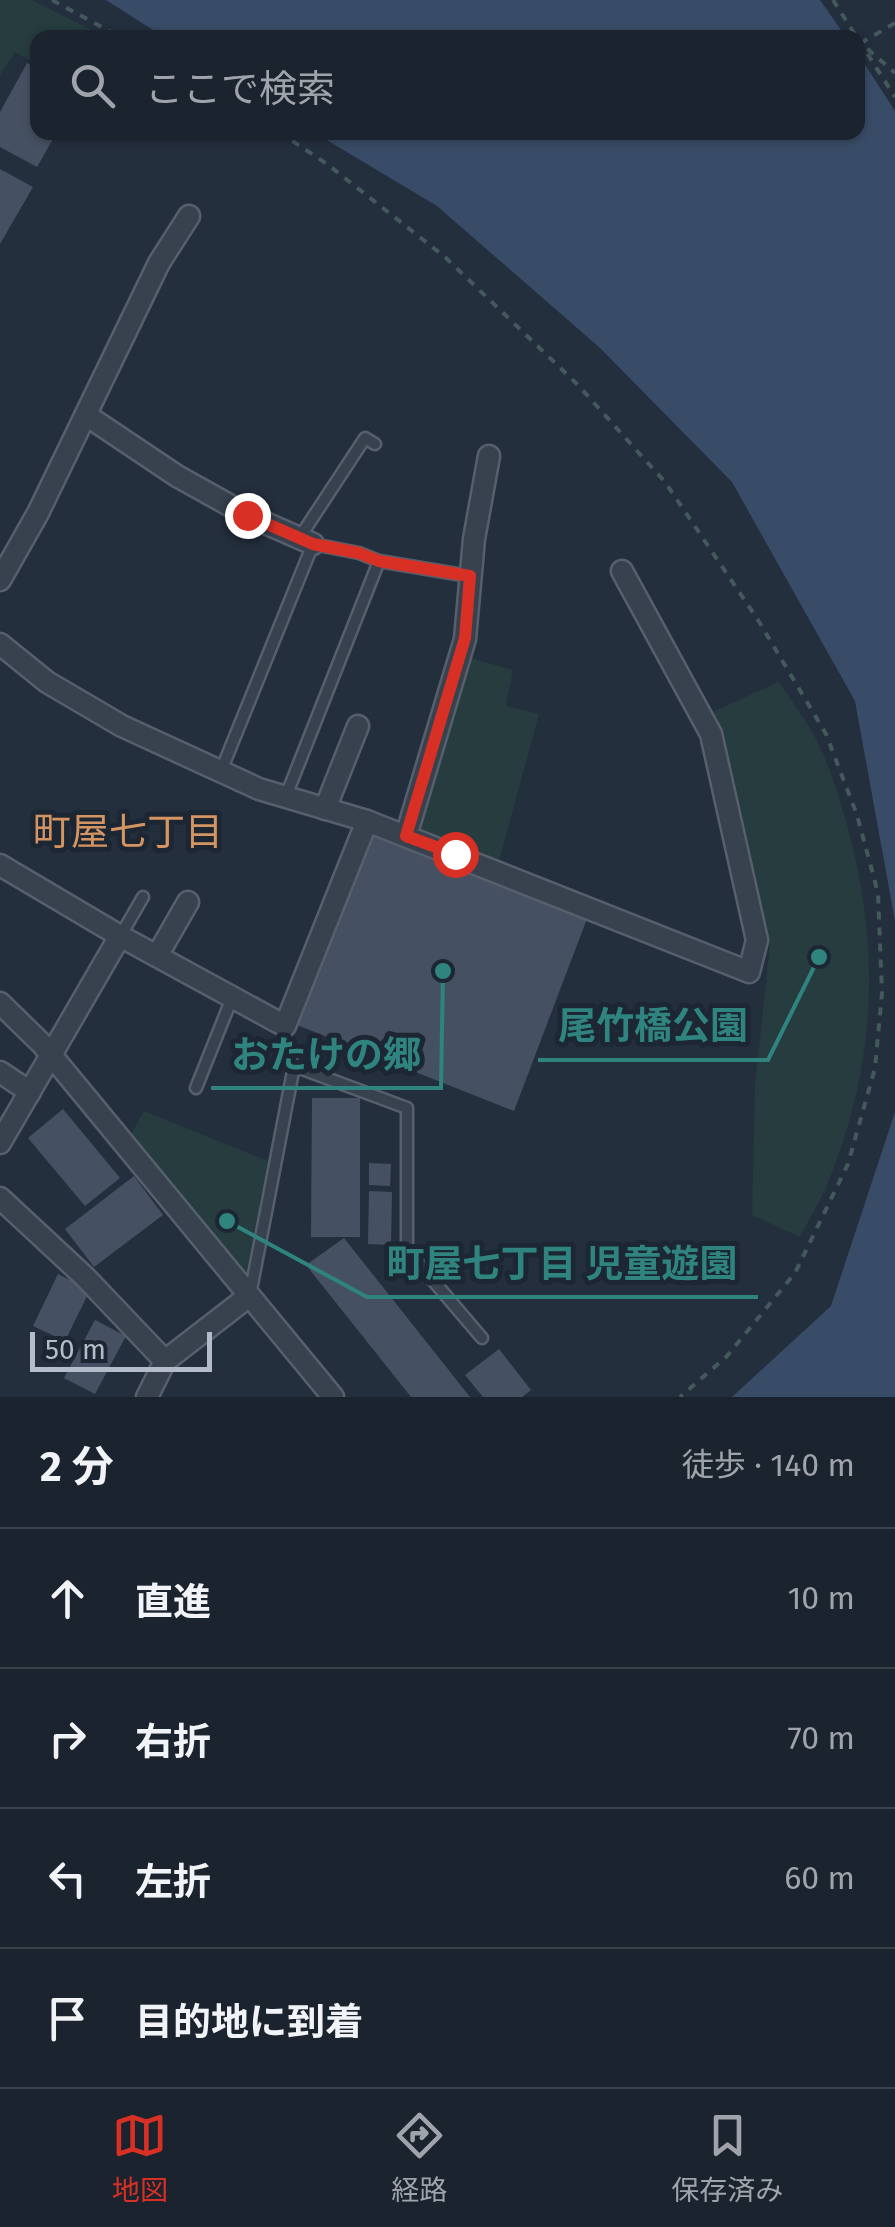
<!DOCTYPE html>
<html lang="ja">
<meta charset="utf-8">
<style>
body{margin:0;font-family:"Fira Sans","Noto Sans JP",sans-serif;background:#242b36;color:#f1f3f6}
.scale{position:absolute;left:30px;bottom:25px;width:182px;box-sizing:border-box;padding-left:10px;border:5px solid #b4bcc9;border-top:0;font-size:28px;line-height:35px;white-space:nowrap;color:#b4bcc9;-webkit-text-stroke:8px #1d2633;paint-order:stroke}
.stop{position:absolute;width:30px;height:30px;margin:-22px;border:8px solid #d93025;border-radius:50%;background:#fff}
.stop.end{background:#d93025;border-color:#fff;box-shadow:0 2px 10px #0008}
.list{margin:0;padding:0;list-style:none}
h2{display:flex;justify-content:space-between;align-items:center;height:130px;margin:0;padding:0 40px;font-size:42px}
h2 small{font-size:32px;font-weight:400;color:#a0a4aa}
.list li{display:grid;grid-template-columns:65px 1fr auto;gap:30px;align-items:center;box-sizing:border-box;height:140px;padding:0 40px;border-top:2px solid #39404a}
.list b{display:block;font-size:38px;white-space:nowrap}
.list em{font-size:32px;font-style:normal;color:#a0a4aa}
.icon{flex:none;width:55px;height:55px;fill:none;stroke:currentColor;stroke-width:2;stroke-linecap:round;stroke-linejoin:round}
.map{position:relative;flex:none;width:895px;height:1397px;overflow:hidden}
.search{position:absolute;background:#1b232e;box-shadow:0 2px 8px #0004;left:30px;right:30px;top:30px;height:110px;display:flex;align-items:center;gap:25px;box-sizing:border-box;padding:0 35px;border-radius:20px;color:#a0a4aa;font-size:38px}
.sheet{height:690px;background:#1b232e}
nav{display:flex;justify-content:space-around;align-items:center;box-sizing:border-box;height:140px;border-top:2px solid #39404a;background:#1b232e;font-size:28px;color:#a0a4aa}
nav a{display:grid;justify-items:center;gap:5px}
nav .on{color:#d93025}
.map>svg:first-child{display:block}
.green{fill:#263c3f}
.water{fill:#394c67}
.building{fill:#455162}
.lines{fill:none;stroke-linecap:round;stroke-linejoin:round}
.service-casing{stroke:#565f6c;stroke-width:15}
.minor-casing{stroke:#565f6c;stroke-width:25}
.path{stroke:#44595c;stroke-width:4;stroke-dasharray:8 8;stroke-linecap:butt}
.service{stroke:#38414e;stroke-width:10}
.minor{stroke:#38414e;stroke-width:20}
.route{stroke:#d93025;stroke-width:12}
.labels{text-anchor:middle;dominant-baseline:central;stroke-width:10;stroke-linejoin:round;paint-order:stroke}
.neighbourhood-label{font-size:38px;fill:#d59563;stroke:#1d2633}
.leader{fill:none;stroke:#308480;stroke-width:4}
.callout-dot{fill:#308480;stroke:#1d2633;stroke-width:4}
.callout-label{font-size:38px;text-anchor:middle;font-weight:bold;fill:#308480;stroke:#1d2633;stroke-width:10;stroke-linejoin:round;paint-order:stroke}
</style>
<div class="map">
<svg width="895" height="1397" viewBox="0 0 895 1397">
<rect width="100%" height="100%" fill="#242f3e"/>
<g class="green">
<path d="M0,0H32L105,37L38,38L37,64L15,52L0,75Z"/>
<path d="M467,657L513,670L506,706L539,714L499,861L418,833L414,825Z"/>
<path d="M779,682C791,701 806,719 816,739C832,770 842,806 851,840C881,959 874,1069 828,1183C820,1202 809,1219 800,1237L752,1215L755,1085L770,945L755,898L710,713Z"/>
<path d="M144,1111L268,1161L245,1281L130,1136Z"/>
</g>
<g class="water">
<path d="M106,0H820L846,37H164Z"/>
<path d="M858,54L895,111V921L855,701L732,482L600,348L437,206L315,133L858,132Z"/>
<path d="M895,1112V1397H732L831,1306Z"/>
</g>
<g class="building">
<path d="M27,63L38,69V132H57L37,167L0,147V112Z"/>
<path d="M0,169L33,187L0,244Z"/>
<path d="M372,832L588,916L514,1111L297,1025Z"/>
<path d="M312,1098H360V1237H311Z"/>
<path d="M63,1109L120,1178L85,1206L28,1138Z"/>
<path d="M369,1163L391,1164L390,1186L369,1185Z"/>
<path d="M134,1176L163,1215L94,1267L65,1229Z"/>
<path d="M369,1191L392,1192L391,1245L368,1244Z"/>
<path d="M344,1238L470,1397H411L306,1265Z"/>
<path d="M58,1274L90,1290L65,1341L33,1326Z"/>
<path d="M95,1320L126,1336L95,1394L64,1378Z"/>
<path d="M499,1349L531,1390L522,1397H483L465,1375Z"/>
</g>
<g class="lines">
<g class="service-casing">
<g id="service">
<path d="M300,537L365,438L375,444"/>
<path d="M221,771L313,544L359,553L379,561L469,576"/>
<path d="M286,796L379,561"/>
<path d="M121,935L143,897"/>
<path d="M285,1026C283,1041 286,1053 294,1066"/>
<path d="M196,1088L232,998"/>
<path d="M250,1295L294,1066L407,1108V1250L482,1338"/>
</g>
</g>
<g class="minor-casing">
<g id="minor">
<path d="M86,415L177,476L247,515L313,544"/>
<path d="M0,580L38,513L159,263L189,216"/>
<path d="M0,644L47,682L122,726L259,789L367,821L749,972L757,940L711,734L622,571"/>
<path d="M325,809L358,726"/>
<path d="M406,836L465,639L474,539L489,456"/>
<path d="M0,865L120,936L285,1026L367,821"/>
<path d="M157,956L188,902"/>
<path d="M0,1003L42,1044L333,1397"/>
<path d="M0,1072L30,1092"/>
<path d="M0,1143L120,936"/>
<path d="M0,1198L85,1277L165,1361"/>
<path d="M147,1397L165,1361L249,1296"/>
</g>
</g>
<g class="path">
<path d="M52,0L122,38"/>
<path d="M833,0L895,97"/>
<path d="M895,23L861,43L895,73"/>
<path d="M279,132L327,164L445,257L577,384L665,482L758,620L826,734L857,815L878,893L882,993L875,1068L848,1164L795,1273L727,1356L680,1397"/>
</g>
<use href="#service" class="service"/>
<use href="#minor" class="minor"/>
</g>
<g class="lines">
<path class="route" d="M247,515L313,544L359,553L379,561L470,576L465,638L406,836L455,854"/>
</g>
<g class="labels">
<g class="neighbourhood-label">
<text x="128" y="832">町屋七丁目</text>
</g>
</g>
<path class="leader" d="M819 957L768 1060H538M443 971L441 1088H211M227 1221L367 1297H758"/>
<g class="callout-dot">
<circle cx="819" cy="957" r="10"/>
<circle cx="443" cy="971" r="10"/>
<circle cx="227" cy="1221" r="10"/>
</g>
<g class="callout-label">
<text x="653" y="1039">尾竹橋公園</text>
<text x="326" y="1068">おたけの郷</text>
<text x="562" y="1277">町屋七丁目 児童遊園</text>
</g>
</svg>
<div class="scale">50 m</div>
<div class="stop" style="left:455px;top:854px"></div>
<div class="stop end" style="left:247px;top:515px"></div>
<div class="search"><svg class="icon" aria-label="search" viewBox="0 0 24 24"><circle cx="10" cy="10" r="6"/><path d="M15 15l6 6"/></svg>ここで検索</div>
</div>
<section class="sheet">
<h2>2 分<small>徒歩 · 140 m</small></h2>
<ul class="list">
<li><svg class="icon" aria-label="ahead" viewBox="0 0 24 24"><path d="M12 20V5M6 11l6-6 6 6"/></svg><div><b>直進</b></div><em>10 m</em></li>
<li><svg class="icon" aria-label="right" viewBox="0 0 24 24"><path d="M7 20v-9h11M14 6l5 5-5 5"/></svg><div><b>右折</b></div><em>70 m</em></li>
<li><svg class="icon" aria-label="left" viewBox="0 0 24 24"><path d="M17 20v-9H6M10 6l-5 5 5 5"/></svg><div><b>左折</b></div><em>60 m</em></li>
<li><svg class="icon" aria-label="arrive" viewBox="0 0 24 24"><path d="M6 21V4h12l-3 4 3 4H6"/></svg><div><b>目的地に到着</b></div></li>
</ul>
</section>
<nav>
<a class="on"><svg class="icon" aria-label="map" viewBox="0 0 24 24"><path d="M3 6l6-2 6 2 6-2v14l-6 2-6-2-6 2zM9 4v14M15 6v14"/></svg>地図</a>
<a><svg class="icon" aria-label="directions" viewBox="0 0 24 24"><path d="M12 3l9 9-9 9-9-9zM9 14v-3h6M13 9l2 2-2 2"/></svg>経路</a>
<a><svg class="icon" aria-label="saved" viewBox="0 0 24 24"><path d="M7 4h10v16l-5-4-5 4z"/></svg>保存済み</a>
</nav>
